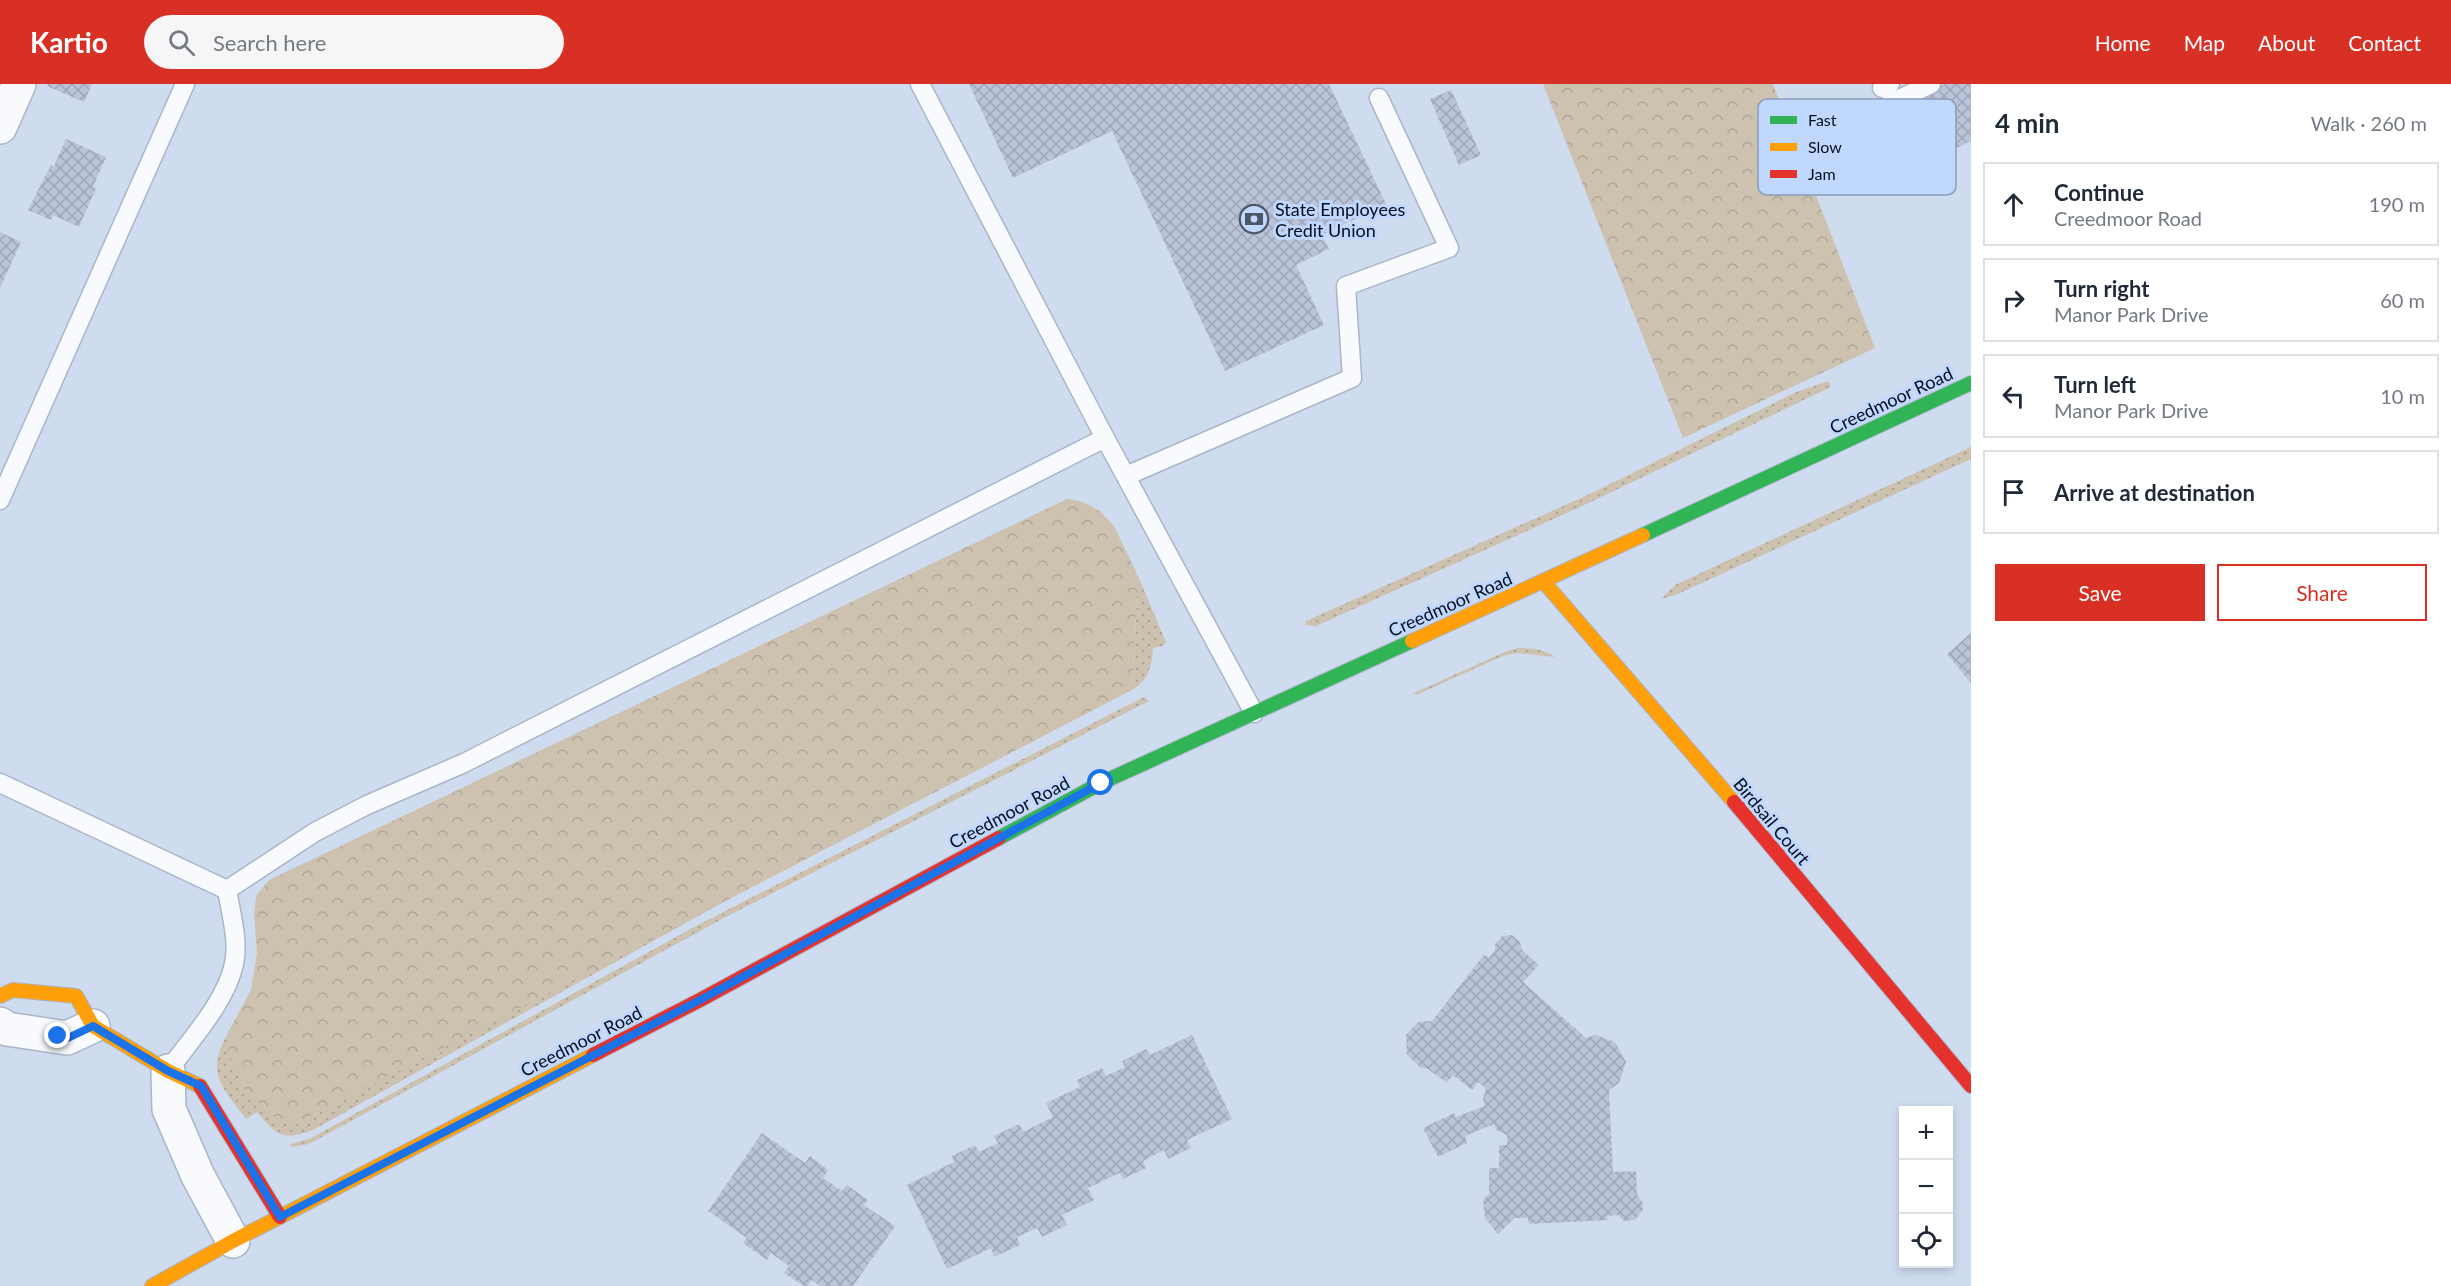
<!DOCTYPE html>
<meta charset="utf-8">
<style>
body{margin:0;font-family:Lato,sans-serif;background:#f6f6f7;color:#1f2937}
.controls{position:absolute;right:18px;bottom:18px;display:grid;overflow:hidden;border-radius:0px;box-shadow:0 3px 9px #0003}
.controls button{width:54px;height:54px;display:grid;place-items:center;padding:0;border:0;border-bottom:2px solid #e0e1e3;background:#fff;color:#1f2937;font:30px sans-serif}
.stop{position:absolute;width:18px;height:18px;margin:-14px;border:4px solid #1a73e8;border-radius:50%;background:#fff}
.stop.end{background:#1a73e8;border-color:#fff;box-shadow:0 2px 6px #0008}
.list{margin:0;padding:0;list-style:none}
h2{display:flex;justify-content:space-between;align-items:center;height:78px;margin:0;padding:0 24px;font-size:26px}
h2 small{font-size:20px;font-weight:400;color:#747a83}
.list li{display:grid;grid-template-columns:39px 1fr auto;gap:18px;align-items:center;box-sizing:border-box;height:84px;margin:0 12px 12px;padding:0 12px;border:2px solid #e0e1e3;border-radius:0px}
.list b{display:block;font-size:22px;white-space:nowrap}
.list p{margin:0;font-size:20px;white-space:nowrap;color:#747a83}
.list em{font-size:20px;font-style:normal;color:#747a83}
.actions{display:flex;gap:12px;padding:18px 24px}
.actions a{flex:1;padding:14px 0;border:2px solid #d93025;border-radius:0px;text-align:center;font-size:21px;color:#d93025}
.actions .main{background:#d93025;color:#fff}
.icon{flex:none;width:33px;height:33px;fill:none;stroke:currentColor;stroke-width:2;stroke-linecap:round;stroke-linejoin:round}
.map{position:relative;flex:none;width:1971px;height:1202px;overflow:hidden}
header{display:flex;align-items:center;gap:36px;box-sizing:border-box;height:84px;padding:0 30px;background:#d93025;color:#fff}
header strong{font-size:28px}
nav{display:flex;gap:33px;margin-inline-start:auto;font-size:21px}
.search{width:420px;height:54px;background:#f6f6f7;display:flex;align-items:center;gap:15px;box-sizing:border-box;padding:0 21px;border-radius:33px;color:#747a83;font-size:22px}
main{display:flex}
aside{flex:1;background:#fff}
.map>svg:first-child{display:block}
.grass{fill:url(#grass-dots)}
.forest{fill:url(#forest-crowns)}
.building{fill:url(#building-cross-hatch)}
.lines{fill:none;stroke-linecap:round;stroke-linejoin:round}
.lane-casing{stroke:#aab5c7;stroke-width:21}
.street-casing{stroke:#aab5c7;stroke-width:36}
.fast-casing{stroke:#aab5c7;stroke-width:16}
.slow-casing{stroke:#aab5c7;stroke-width:16}
.jam-casing{stroke:#aab5c7;stroke-width:16}
.lane{stroke:#f8fafd;stroke-width:18}
.street{stroke:#f8fafd;stroke-width:33}
.fast{stroke:#30b455;stroke-width:14}
.slow{stroke:#ff9f0a;stroke-width:14}
.jam{stroke:#e5322d;stroke-width:14}
.route{stroke:#1a73e8;stroke-width:8}
.labels{text-anchor:middle;dominant-baseline:central;stroke-width:6;stroke-linejoin:round;paint-order:stroke}
.poi-label{font-size:18px;fill:#060f1f;stroke:#c1d8fe;text-anchor:start}
.street-label{font-size:18px;fill:#060f1f;stroke:#c1d8fe}
.key{fill:#c1d8fe;stroke:#899cbb;stroke-width:1.5}
.key-label{font-size:16px;fill:#060f1f}
</style>
<header>
<strong>Kartio</strong>
<div class="search"><svg class="icon" aria-label="search" viewBox="0 0 24 24"><circle cx="10" cy="10" r="6"/><path d="M15 15l6 6"/></svg>Search here</div>
<nav><a>Home</a><a>Map</a><a>About</a><a>Contact</a></nav>
</header>
<main>
<div class="map">
<svg width="1971" height="1202" viewBox="0 0 1971 1202">
<defs>
<pattern id="grass-dots" width="8" height="8" patternUnits="userSpaceOnUse" patternTransform="scale(1.5)"><rect width="8" height="8" fill="#ccc2af"/><path d="M2 2h.1M6 6h.1" fill="none" stroke="#aea696" stroke-width="1.8" stroke-linecap="round"/></pattern>
<pattern id="forest-crowns" width="20" height="18" patternUnits="userSpaceOnUse" patternTransform="scale(1.5)"><rect width="20" height="18" fill="#ccc2af"/><path d="M2 6a3 3 0 1 1 6 0M12 15a3 3 0 1 1 6 0" fill="none" stroke="#aea696"/></pattern>
<pattern id="building-cross-hatch" width="8" height="8" patternUnits="userSpaceOnUse" patternTransform="scale(1.5)"><rect width="8" height="8" fill="#bbc3d9"/><path d="M0 0l8 8M0 8l8-8" fill="none" stroke="#9fa6ba"/></pattern>
</defs>
<rect width="100%" height="100%" fill="#cfdcf0"/>
<g class="grass">
<path d="M1828,297L1831,303L1578,424L1316,542L1306,541V537L1592,409L1796,308Z"/>
<path d="M1971,363V375L1678,510L1661,515L1675,501Z"/>
<path d="M1138,492L1166,558L1163,562L1153,564C1152,582 1149,596 1132,606Z"/>
<path d="M1518,564C1532,564 1543,565 1555,573L1517,569L1503,572L1416,611L1414,609L1507,567Z"/>
<path d="M1144,613L1149,617L724,834L309,1060L291,1063V1060L311,1054L694,843Z"/>
<path d="M765,795L313,1046C282,1057 277,1052 257,1028L246,1035C218,998 205,988 231,943L228,968L296,1040Z"/>
</g>
<g class="forest">
<path d="M1543,0H1773L1875,264L1683,354Z"/>
<path d="M1067,415L1083,418L1100,427L1114,442L1138,492L1132,606L296,1040L281,1039L244,1006L228,968L231,943L251,906L257,869L254,830L256,812L269,796Z"/>
</g>
<g class="building">
<path d="M48,0H92L84,18L47,2Z"/>
<path d="M969,0H1329L1386,120L1322,151L1329,165L1296,181L1324,241L1225,287L1112,47L1013,94Z"/>
<path d="M1945,0H1971V57L1949,68L1921,12Z"/>
<path d="M1451,6L1481,71L1459,81L1430,15Z"/>
<path d="M66,55L106,73L93,103L96,104L79,143L53,131L51,136L28,126L51,81L54,82Z"/>
<path d="M0,148L21,158L0,204Z"/>
<path d="M1971,549V599L1947,570Z"/>
<path d="M1512,851L1520,858L1522,866L1539,881L1523,898L1586,954L1595,951L1615,958L1626,978L1619,999L1609,1006L1613,1088L1636,1087L1637,1110L1642,1117L1643,1126L1635,1136L1624,1137L1618,1131L1607,1132L1608,1136L1529,1140L1528,1134H1515L1498,1150L1485,1134L1483,1116L1489,1110V1084H1499V1061H1507V1051L1496,1046L1494,1040L1465,1052L1467,1059L1438,1073L1423,1044L1454,1029L1456,1033L1485,1022L1483,1015L1486,1004L1478,998L1472,1006L1453,991L1447,999L1428,985L1420,983L1407,971L1406,951L1418,938L1432,937L1484,871L1489,874L1495,866V860L1502,852Z"/>
<path d="M1192,951L1232,1035L1187,1056L1191,1064L1168,1075L1164,1066L1143,1077L1146,1084L1123,1095L1120,1089L1088,1104L1094,1116L1062,1131L1067,1141L1042,1153L1037,1144L1017,1153L1020,1161L994,1173L991,1164L947,1185L907,1101L954,1078L952,1072L975,1061L979,1068L998,1059L994,1052L1019,1040L1023,1048L1053,1033L1046,1019L1080,1003L1077,996L1102,984L1106,992L1125,983L1122,977L1146,965L1150,971Z"/>
<path d="M762,1049L805,1079L810,1072L828,1086L823,1094L842,1107L847,1101L868,1116L864,1121L895,1142L853,1202H820L812,1196L808,1202H804L784,1189L789,1182L771,1169L767,1176L743,1159L747,1154L708,1127Z"/>
</g>
<g class="lines">
<g class="lane-casing">
<g id="lane">
<path d="M920,0L1105,354L1254,629"/>
<path d="M1882,4L1890,0"/>
<path d="M1889,20L1931,0"/>
<path d="M1126,392L1352,294L1346,202L1449,164L1379,14"/>
<path d="M0,416L185,0"/>
<path d="M0,699L227,806L315,748L367,721L464,679L1105,354"/>
<path d="M168,987C190,956 226,918 234,880C239,857 231,830 227,806"/>
</g>
</g>
<g class="street-casing">
<g id="street">
<path d="M0,43L19,0"/>
<path d="M0,940L7,945L67,954L93,942"/>
<path d="M168,987L169,1025L198,1092L233,1157"/>
</g>
</g>
<g class="fast-casing">
<g id="fast">
<path d="M1643,451L1971,299"/>
<path d="M999,754L1101,699L1412,557"/>
</g>
</g>
<g class="slow-casing">
<g id="slow">
<path d="M1543,497L1734,718"/>
<path d="M1412,557L1643,451"/>
<path d="M0,912L13,906L76,912L93,942L168,987L200,1002"/>
<path d="M152,1202L233,1157L593,971"/>
</g>
</g>
<g class="jam-casing">
<g id="jam">
<path d="M1734,718L1971,1002"/>
<path d="M593,971L700,916L999,754"/>
<path d="M200,1002L280,1133"/>
</g>
</g>
<use href="#lane" class="lane"/>
<use href="#street" class="street"/>
<use href="#fast" class="fast"/>
<use href="#slow" class="slow"/>
<use href="#jam" class="jam"/>
</g>
<g class="lines">
<path class="route" d="M58,952L68,954L93,942L168,987L201,1002L280,1133L700,916L1101,699"/>
</g>
<defs>
<g id="bank-ring" transform="scale(1.5)"><circle r="9.5" fill="#c1d8fe" stroke="#4c5768" stroke-width="1.5"/><path d="M-6-4H6V4H-6ZM0-2.3a2.3 2.3 0 1 0 0 4.6a2.3 2.3 0 1 0 0-4.6Z" fill="#4c5768"/></g>
</defs>
<g fill-rule="evenodd">
<use href="#bank-ring" x="1254" y="135"/>
</g>
<g class="labels">
<g class="poi-label">
<text x="1275" y="125">State Employees<tspan x="1275" dy="21">Credit Union</tspan></text>
</g>
<g class="street-label">
<text transform="translate(1891 316) rotate(-25)">Creedmoor Road</text>
<text transform="translate(1450 520) rotate(-24)">Creedmoor Road</text>
<text transform="translate(1009 728) rotate(-28)">Creedmoor Road</text>
<text transform="translate(1772 737) rotate(50)">Birdsail Court</text>
<text transform="translate(581 957) rotate(-27)">Creedmoor Road</text>
</g>
</g>
<rect x="1758" y="15" width="198" height="96" rx="9" class="key"/>
<rect x="1770" y="32" width="27" height="8" fill="#30b455"/>
<rect x="1770" y="59" width="27" height="8" fill="#ff9f0a"/>
<rect x="1770" y="86" width="27" height="8" fill="#e5322d"/>
<g class="key-label">
<text x="1808" y="42">Fast</text>
<text x="1808" y="69">Slow</text>
<text x="1808" y="96">Jam</text>
</g>
</svg>
<div class="controls">
<button>+</button>
<button>−</button>
<button><svg class="icon" aria-label="locate" viewBox="0 0 24 24"><circle cx="12" cy="12" r="6"/><path d="M12 2v4M12 18v4M2 12h4M18 12h4"/></svg></button>
</div>
<div class="stop" style="left:1101px;top:699px"></div>
<div class="stop end" style="left:58px;top:952px"></div>
</div>
<aside>
<h2>4 min<small>Walk · 260 m</small></h2>
<ul class="list">
<li><svg class="icon" aria-label="ahead" viewBox="0 0 24 24"><path d="M12 20V5M6 11l6-6 6 6"/></svg><div><b>Continue</b><p>Creedmoor Road</p></div><em>190 m</em></li>
<li><svg class="icon" aria-label="right" viewBox="0 0 24 24"><path d="M7 20v-9h11M14 6l5 5-5 5"/></svg><div><b>Turn right</b><p>Manor Park Drive</p></div><em>60 m</em></li>
<li><svg class="icon" aria-label="left" viewBox="0 0 24 24"><path d="M17 20v-9H6M10 6l-5 5 5 5"/></svg><div><b>Turn left</b><p>Manor Park Drive</p></div><em>10 m</em></li>
<li><svg class="icon" aria-label="arrive" viewBox="0 0 24 24"><path d="M6 21V4h12l-3 4 3 4H6"/></svg><div><b>Arrive at destination</b></div></li>
</ul>
<div class="actions"><a class="main">Save</a><a>Share</a></div>
</aside>
</main>
